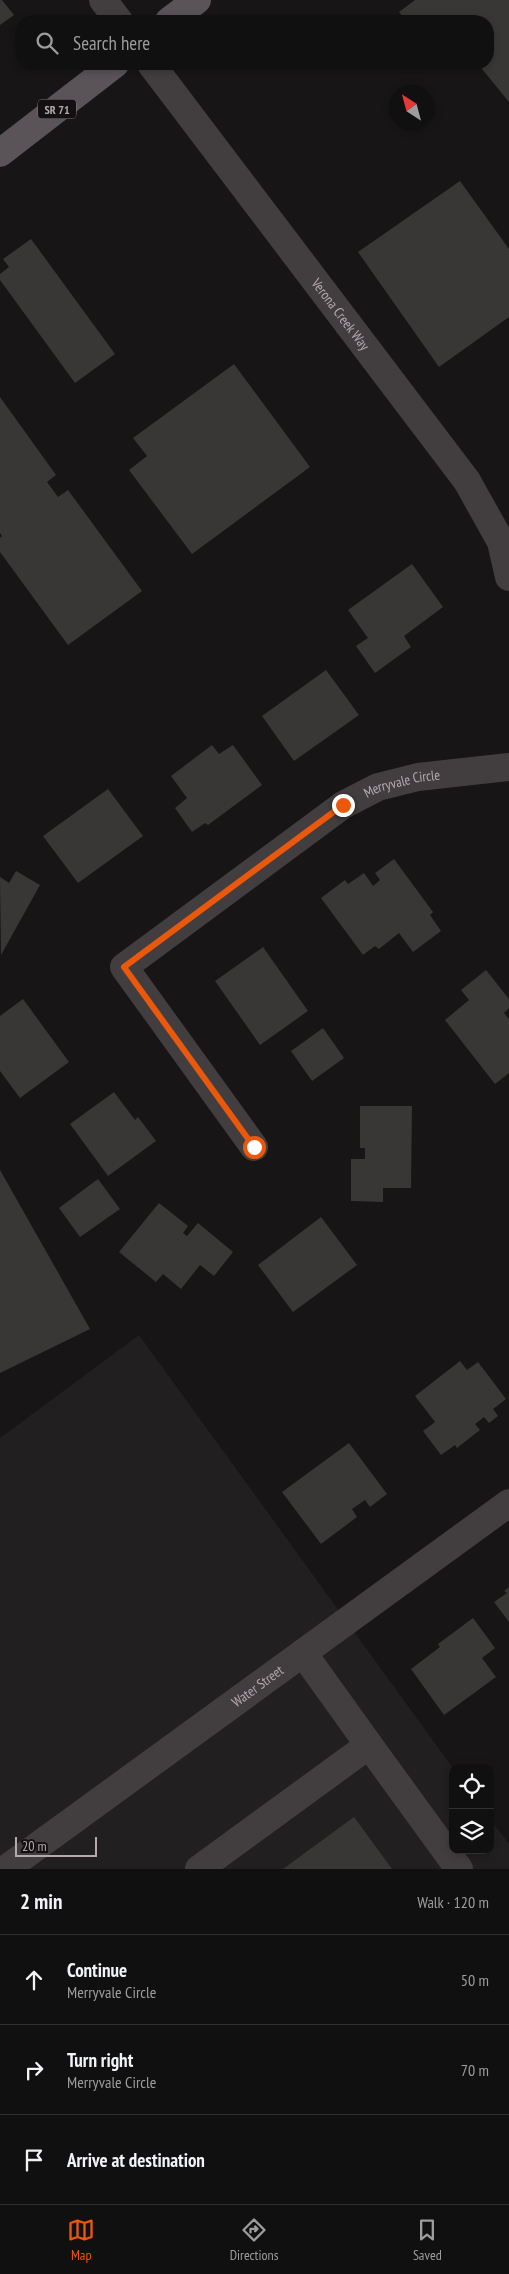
<!DOCTYPE html>
<meta charset="utf-8">
<style>
body{margin:0;font-family:"PT Sans Narrow",sans-serif;background:#1a1919;color:#f1f3f6}
.controls{position:absolute;right:15px;bottom:15px;display:grid;overflow:hidden;border-radius:10px;box-shadow:0 2px 8px #0003}
.controls button{width:45px;height:45px;display:grid;place-items:center;padding:0;border:0;border-bottom:1px solid #303030;background:#111010;color:#f1f3f6;font:25px sans-serif}
.compass{position:absolute;left:389px;top:85px;width:45px;height:45px;border-radius:50%;background:#111010;box-shadow:0 2px 8px #0003;rotate:324deg}
.scale{position:absolute;left:15px;bottom:12px;width:82px;box-sizing:border-box;padding-left:5px;border:2px solid #b5a9b0;border-top:0;font-size:14px;line-height:18px;white-space:nowrap;color:#b5a9b0;-webkit-text-stroke:4px #121011;paint-order:stroke}
.stop{position:absolute;width:15px;height:15px;margin:-11px;border:4px solid #ea580c;border-radius:50%;background:#fff}
.stop.end{background:#ea580c;border-color:#fff;box-shadow:0 1px 5px #0008}
.list{margin:0;padding:0;list-style:none}
h2{display:flex;justify-content:space-between;align-items:center;height:65px;margin:0;padding:0 20px;font-size:21px}
h2 small{font-size:16px;font-weight:400;color:#9c9d9f}
.list li{display:grid;grid-template-columns:32px 1fr auto;gap:15px;align-items:center;box-sizing:border-box;height:90px;padding:0 20px;border-top:1px solid #303030}
.list b{display:block;font-size:19px;white-space:nowrap}
.list p{margin:0;font-size:16px;white-space:nowrap;color:#9c9d9f}
.list em{font-size:16px;font-style:normal;color:#9c9d9f}
.icon{flex:none;width:28px;height:28px;fill:none;stroke:currentColor;stroke-width:2;stroke-linecap:round;stroke-linejoin:round}
.map{position:relative;flex:none;width:509px;height:1869px;overflow:hidden}
.search{position:absolute;background:#111010;box-shadow:0 2px 8px #0003;left:15px;right:15px;top:15px;height:55px;display:flex;align-items:center;gap:12px;box-sizing:border-box;padding:0 18px;border-radius:20px;color:#9c9d9f;font-size:19px}
.sheet{height:335px;background:#111010}
nav{display:flex;justify-content:space-around;align-items:center;box-sizing:border-box;height:70px;border-top:1px solid #303030;background:#111010;font-size:14px;color:#9c9d9f}
nav a{display:grid;justify-items:center;gap:2px}
nav .on{color:#ea580c}
.map>svg:first-child{display:block}
.built{fill:#211f1f}
.building{fill:#393636}
.lines{fill:none;stroke-linecap:round;stroke-linejoin:round}
.minor{stroke:#423e40;stroke-width:28}
.major{stroke:#5a5357;stroke-width:28}
.route{stroke:#ea580c;stroke-width:6}
.labels{text-anchor:middle;dominant-baseline:central;stroke-width:4.5;stroke-linejoin:round;paint-order:stroke}
.shield{fill:#121011;stroke:#847b80;stroke-width:1}
.shield-label{font-size:12px;font-weight:bold;fill:#b5a9b0}
.street-label{font-size:14px;fill:#b5a9b0;stroke:#121011}
</style>
<div class="map">
<svg width="509" height="1869" viewBox="0 0 509 1869">
<rect width="100%" height="100%" fill="#171516"/>
<path class="built" d="M139,1335L453,1768V1850H490V1819L509,1844V1869H0V1438Z"/>
<g class="building">
<path d="M0,0H2L14,15L0,25Z"/>
<path d="M415,0H509V102L478,64H488V21H407L399,12Z"/>
<path d="M460,181L509,249V317L439,367L358,252Z"/>
<path d="M31,239L115,354L75,383L0,280V274L9,267L3,259Z"/>
<path d="M234,364L310,467L192,554L129,470L147,456L133,438Z"/>
<path d="M0,397L56,475L47,482L58,497L68,490L142,591L68,645L0,552V538L2,536L0,533Z"/>
<path d="M412,564L443,607L404,636L411,647L375,673L356,646L368,638L348,610Z"/>
<path d="M326,670L359,715L294,761L262,716Z"/>
<path d="M212,745L219,754L233,745L262,785L208,825L205,823L192,832L175,808L187,798L171,776Z"/>
<path d="M108,789L143,836L78,883L43,836Z"/>
<path d="M394,859L433,912L430,915L441,931L413,952L399,933L379,949L375,946L363,955L321,898L345,880L348,884L364,873L373,886L380,880L375,873Z"/>
<path d="M16,871L40,885L1,955L0,877L9,883Z"/>
<path d="M263,947L308,1011L260,1045L215,981Z"/>
<path d="M486,970L509,999V1008L504,1013L509,1019V1073L495,1084L445,1020L469,1000L461,990Z"/>
<path d="M23,999L69,1062L20,1098L0,1071V1016Z"/>
<path d="M323,1028L344,1058L312,1081L291,1051Z"/>
<path d="M114,1092L135,1120L138,1117L156,1141L108,1176L70,1124Z"/>
<path d="M360,1106H412L411,1188H383V1202L351,1201V1159H365V1148H360Z"/>
<path d="M0,1170L90,1329L0,1373Z"/>
<path d="M98,1179L120,1209L80,1237L59,1208Z"/>
<path d="M159,1203L188,1226L183,1233L187,1236L198,1223L233,1252L214,1276L200,1265L181,1289L163,1274L156,1282L119,1252Z"/>
<path d="M321,1217L357,1265L293,1312L258,1265Z"/>
<path d="M460,1361L467,1370L478,1362L506,1399L493,1409L498,1416L489,1423L484,1417L475,1424L480,1430L457,1448L455,1445L441,1455L423,1431L435,1422L415,1396Z"/>
<path d="M349,1443L387,1494L370,1507L365,1500L352,1509L357,1517L321,1544L282,1492Z"/>
<path d="M509,1587V1622L494,1602L507,1593L504,1591Z"/>
<path d="M473,1618L495,1648L482,1658L496,1677L444,1715L411,1669L440,1647L438,1644Z"/>
<path d="M354,1817L392,1869H283Z"/>
</g>
<g class="lines">
<g class="minor">
<path d="M103,0L119,21"/>
<path id="s1" d="M151,64L467,481L501,542L509,577"/>
<path id="s2" d="M254,1147L124,967L343,805L378,787L418,777L509,767"/>
<path d="M369,1745L459,1869"/>
<path id="s3" d="M6,1869L509,1503"/>
<path d="M199,1869L369,1745L303,1653"/>
</g>
<g class="major">
<path d="M169,21L197,0"/>
<path d="M0,153L115,64"/>
</g>
</g>
<g class="lines">
<path class="route" d="M254,1147L124,967L343,805"/>
</g>
<g class="labels">
<rect class="shield" x="38" y="99.5" width="38" height="19" rx="4"/>
<g class="shield-label">
<text x="57" y="109">SR 71</text>
</g>
<g class="street-label">
<text stroke="none"><textPath href="#s1" startOffset="314">Verona Creek Way</textPath></text>
<text stroke="none"><textPath href="#s2" startOffset="558">Merryvale Circle</textPath></text>
<text stroke="none"><textPath href="#s3" startOffset="311">Water Street</textPath></text>
</g>
</g>
</svg>
<div class="controls">
<button><svg class="icon" aria-label="locate" viewBox="0 0 24 24"><circle cx="12" cy="12" r="6"/><path d="M12 2v4M12 18v4M2 12h4M18 12h4"/></svg></button>
<button><svg class="icon" aria-label="layers" viewBox="0 0 24 24"><path d="M12 4l9 5-9 5-9-5zM3 14l9 5 9-5"/></svg></button>
</div>
<svg class="compass" viewBox="-18 -18 36 36"><path d="M0-13l5 13h-10z" fill="#e53935"/><path d="M0 13l5-13h-10z" fill="#9c9d9f"/></svg>
<div class="scale">20 m</div>
<div class="stop" style="left:254px;top:1147px"></div>
<div class="stop end" style="left:343px;top:805px"></div>
<div class="search"><svg class="icon" aria-label="search" viewBox="0 0 24 24"><circle cx="10" cy="10" r="6"/><path d="M15 15l6 6"/></svg>Search here</div>
</div>
<section class="sheet">
<h2>2 min<small>Walk · 120 m</small></h2>
<ul class="list">
<li><svg class="icon" aria-label="ahead" viewBox="0 0 24 24"><path d="M12 20V5M6 11l6-6 6 6"/></svg><div><b>Continue</b><p>Merryvale Circle</p></div><em>50 m</em></li>
<li><svg class="icon" aria-label="right" viewBox="0 0 24 24"><path d="M7 20v-9h11M14 6l5 5-5 5"/></svg><div><b>Turn right</b><p>Merryvale Circle</p></div><em>70 m</em></li>
<li><svg class="icon" aria-label="arrive" viewBox="0 0 24 24"><path d="M6 21V4h12l-3 4 3 4H6"/></svg><div><b>Arrive at destination</b></div></li>
</ul>
</section>
<nav>
<a class="on"><svg class="icon" aria-label="map" viewBox="0 0 24 24"><path d="M3 6l6-2 6 2 6-2v14l-6 2-6-2-6 2zM9 4v14M15 6v14"/></svg>Map</a>
<a><svg class="icon" aria-label="directions" viewBox="0 0 24 24"><path d="M12 3l9 9-9 9-9-9zM9 14v-3h6M13 9l2 2-2 2"/></svg>Directions</a>
<a><svg class="icon" aria-label="saved" viewBox="0 0 24 24"><path d="M7 4h10v16l-5-4-5 4z"/></svg>Saved</a>
</nav>
